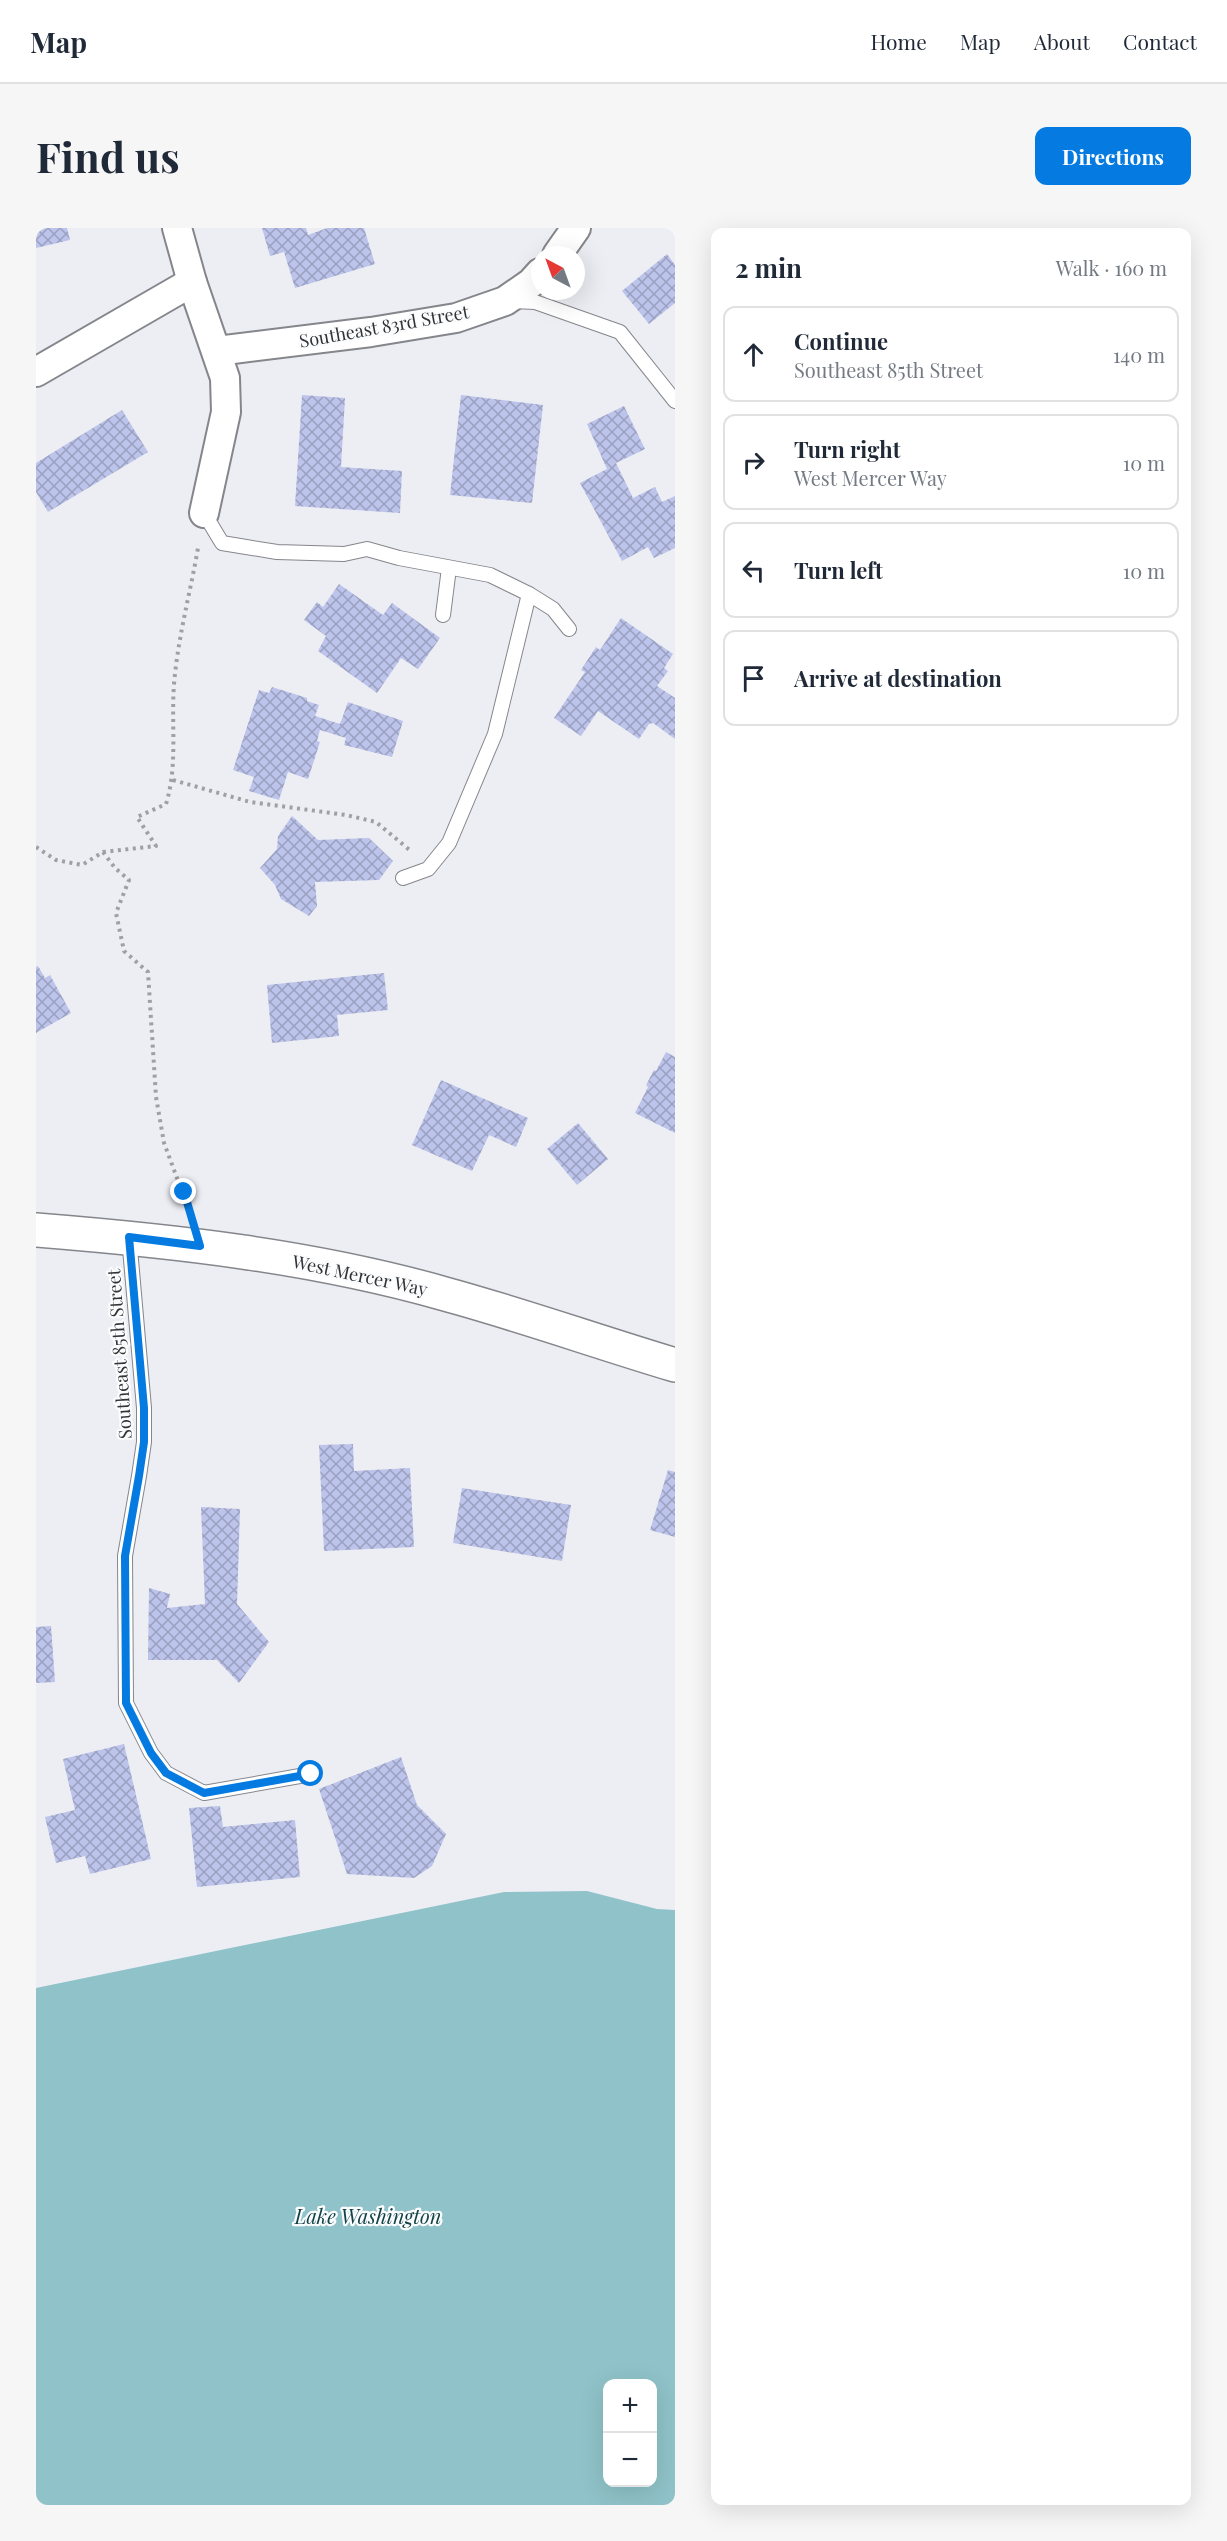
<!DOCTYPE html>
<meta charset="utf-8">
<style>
body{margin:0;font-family:"Playfair Display",serif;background:#f6f6f7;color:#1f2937}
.controls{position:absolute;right:18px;bottom:18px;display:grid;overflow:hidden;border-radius:12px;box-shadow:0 6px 24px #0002}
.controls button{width:54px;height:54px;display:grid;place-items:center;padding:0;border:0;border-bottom:2px solid #e0e1e3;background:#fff;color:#1f2937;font:30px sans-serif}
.compass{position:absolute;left:495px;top:18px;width:54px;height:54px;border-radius:50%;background:#fff;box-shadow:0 6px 24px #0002;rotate:319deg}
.stop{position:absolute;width:18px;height:18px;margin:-14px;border:4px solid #057be1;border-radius:50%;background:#fff}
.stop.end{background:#057be1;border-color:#fff;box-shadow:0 2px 6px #0008}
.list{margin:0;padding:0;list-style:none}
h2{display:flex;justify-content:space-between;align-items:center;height:78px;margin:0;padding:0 24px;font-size:26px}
h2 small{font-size:20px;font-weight:400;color:#747a83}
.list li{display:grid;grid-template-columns:39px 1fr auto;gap:18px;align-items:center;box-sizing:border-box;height:96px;margin:0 12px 12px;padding:0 12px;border:2px solid #e0e1e3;border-radius:12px}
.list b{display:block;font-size:22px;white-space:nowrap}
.list p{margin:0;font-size:20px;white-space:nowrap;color:#747a83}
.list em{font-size:20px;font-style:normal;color:#747a83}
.icon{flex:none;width:33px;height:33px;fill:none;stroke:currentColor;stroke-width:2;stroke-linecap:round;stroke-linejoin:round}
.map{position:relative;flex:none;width:639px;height:2277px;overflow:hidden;border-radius:12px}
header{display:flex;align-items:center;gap:36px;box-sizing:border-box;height:84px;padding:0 30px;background:#fff;border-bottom:2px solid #e0e1e3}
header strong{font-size:28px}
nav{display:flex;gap:33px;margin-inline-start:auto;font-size:21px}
.intro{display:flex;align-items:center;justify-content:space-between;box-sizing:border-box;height:144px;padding:0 36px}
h1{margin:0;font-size:42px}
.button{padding:15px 27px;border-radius:12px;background:#057be1;color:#fff;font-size:21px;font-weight:700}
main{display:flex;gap:36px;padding:0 36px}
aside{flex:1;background:#fff;border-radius:12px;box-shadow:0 6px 24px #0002}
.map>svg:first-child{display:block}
.water{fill:#8fc3c9;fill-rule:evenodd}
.building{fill:url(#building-cross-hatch)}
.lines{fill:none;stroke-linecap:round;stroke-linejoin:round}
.service-casing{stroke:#85868c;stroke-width:16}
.minor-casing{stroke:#85868c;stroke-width:32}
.tertiary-casing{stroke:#85868c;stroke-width:36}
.path{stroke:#9fa0a4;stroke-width:4;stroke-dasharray:3 4.5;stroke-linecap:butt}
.service{stroke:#fff;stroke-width:14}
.minor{stroke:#fff;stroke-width:28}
.tertiary{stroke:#fff;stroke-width:33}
.route{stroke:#057be1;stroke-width:8}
.labels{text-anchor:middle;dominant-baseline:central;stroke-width:4.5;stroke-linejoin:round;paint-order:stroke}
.street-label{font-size:18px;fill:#323335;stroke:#fbfcfe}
.water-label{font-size:20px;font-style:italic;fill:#114246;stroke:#fbfcfe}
</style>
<header>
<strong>Map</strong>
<nav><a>Home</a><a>Map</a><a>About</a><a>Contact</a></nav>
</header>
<div class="intro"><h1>Find us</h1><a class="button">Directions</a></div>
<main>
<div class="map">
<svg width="639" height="2277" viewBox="0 0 639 2277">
<defs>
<pattern id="building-cross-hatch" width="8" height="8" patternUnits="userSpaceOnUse" patternTransform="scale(1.5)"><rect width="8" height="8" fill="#bdc4eb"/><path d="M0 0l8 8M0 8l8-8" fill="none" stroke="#9aa0bf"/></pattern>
</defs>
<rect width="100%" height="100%" fill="#edeef4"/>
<path class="water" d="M551,1663L621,1681L639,1682V2277H0V1760L468,1664ZM572,2156H616V2254H572Z"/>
<g class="building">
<path d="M0,0H31L34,12L0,20Z"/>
<path d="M226,0H270L272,7L291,0H328L339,36L259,60L248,24L234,28Z"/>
<path d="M631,26L639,37V75L613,96L586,63Z"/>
<path d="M266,167L309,170L305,239L366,243L364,285L259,278Z"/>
<path d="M425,167L507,177L496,275L414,267Z"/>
<path d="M588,178L609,221L580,235L597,270L619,259L626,274L639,268V320L618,330L612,319L586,333L544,255L571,241L551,196Z"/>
<path d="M86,182L112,224L12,284L0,264V235Z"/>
<path d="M303,356L347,387L356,375L404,410L382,441L365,430L341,465L282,423L290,408L268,392L281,374L287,379Z"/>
<path d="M585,390L637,426L628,440L632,443L621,458L639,470V511L617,495L613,496L603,511L562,483L545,508L518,490L549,444L545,442L560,419L564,422Z"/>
<path d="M236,459L271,470V473L283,477L279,488L304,496L312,474L367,493L356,529L308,517L310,510L284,502L281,513L284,514L272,551L252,544L243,572L213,563L218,549L197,542L223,462L233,465Z"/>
<path d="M256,588L282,612L333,610L357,633L343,652L279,654L281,678L273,688L245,671L239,657L224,640L241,621L242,608Z"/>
<path d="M2,738L9,750L14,747L35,785L0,805V739Z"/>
<path d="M348,745L352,782L301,787L303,808L236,815L231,757Z"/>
<path d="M630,824L639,829V905L599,885L612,859L610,857L618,842L620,843Z"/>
<path d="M405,852L492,890L480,919L453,907L436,943L376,917Z"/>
<path d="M542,895L572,931L541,957L511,921Z"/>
<path d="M317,1216L318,1243L374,1240L378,1319L288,1323L283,1217Z"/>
<path d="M632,1242L639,1244V1309L614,1302Z"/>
<path d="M426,1260L535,1277L526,1333L417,1315Z"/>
<path d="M165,1279L204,1281L201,1376L233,1414L203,1455L181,1432H112L113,1360L134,1366L131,1380L169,1376Z"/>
<path d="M15,1398L19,1454L0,1455V1399Z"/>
<path d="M88,1516L115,1631L54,1646L49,1628L20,1635L9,1589L39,1582L27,1531Z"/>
<path d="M365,1529L381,1577L410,1606L396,1638L378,1650L311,1646L283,1561Z"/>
<path d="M184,1578L187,1599L259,1592L264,1649L161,1659L153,1580Z"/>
</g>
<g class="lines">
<g class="service-casing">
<g id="service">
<path d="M477,73L499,74L584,104L639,173"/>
<path d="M168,285L186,315L241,324L308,326L331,321L363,330L454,347L493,366L517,381L533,401"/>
<path d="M407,387L413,340"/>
<path d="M367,650L392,641L413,615L459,506L493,366"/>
<path d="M93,1009L108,1180V1214L103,1248L89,1328L90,1475L115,1525L130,1545L168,1565L275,1546"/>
</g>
</g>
<g class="minor-casing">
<g id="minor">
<path d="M141,0L156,54L189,150L190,184L168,285"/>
<path d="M521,27L540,0"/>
<path d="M181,123L335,104L420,90L469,73L495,55L504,45"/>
<path d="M0,144L156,54"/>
</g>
</g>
<g class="tertiary-casing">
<path id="tertiary" d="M0,1002C137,1013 276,1028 409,1066C486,1087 562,1114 639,1137"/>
</g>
<g class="path">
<path d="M137,552L214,574L310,587L340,594L376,624"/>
<path d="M0,619L20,632L46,637L67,624L120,618L101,589L130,576C142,537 135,497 138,456C142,409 154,366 162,320"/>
<path d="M67,624L79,640L93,652L80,685L88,723L112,744L120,869L128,915L154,985"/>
</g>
<use href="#service" class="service"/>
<use href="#minor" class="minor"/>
<use href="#tertiary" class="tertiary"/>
</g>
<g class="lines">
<path class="route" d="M148,964L164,1018L93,1009L108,1180V1214L103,1248L89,1328L90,1475L115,1525L130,1545L168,1565L275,1546"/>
</g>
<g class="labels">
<g class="street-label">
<text transform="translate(348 98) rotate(-10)">Southeast 83rd Street</text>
<text transform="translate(324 1047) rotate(12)">West Mercer Way</text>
<text transform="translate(83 1126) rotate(-94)">Southeast 85th Street</text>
</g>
<g class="water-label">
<text x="332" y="1987">Lake Washington</text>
</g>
</g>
</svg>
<div class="controls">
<button>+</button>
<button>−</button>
</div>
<svg class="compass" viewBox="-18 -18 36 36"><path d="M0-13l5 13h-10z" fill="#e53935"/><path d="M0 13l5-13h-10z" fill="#747a83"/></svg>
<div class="stop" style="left:275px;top:1546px"></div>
<div class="stop end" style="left:148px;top:964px"></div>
</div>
<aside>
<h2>2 min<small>Walk · 160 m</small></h2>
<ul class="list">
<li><svg class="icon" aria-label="ahead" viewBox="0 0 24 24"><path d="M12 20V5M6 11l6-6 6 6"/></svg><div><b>Continue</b><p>Southeast 85th Street</p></div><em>140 m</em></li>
<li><svg class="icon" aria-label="right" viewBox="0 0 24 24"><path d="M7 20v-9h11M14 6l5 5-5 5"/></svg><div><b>Turn right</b><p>West Mercer Way</p></div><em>10 m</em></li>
<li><svg class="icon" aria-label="left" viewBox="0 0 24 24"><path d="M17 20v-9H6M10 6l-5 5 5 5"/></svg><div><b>Turn left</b></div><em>10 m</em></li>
<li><svg class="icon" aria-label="arrive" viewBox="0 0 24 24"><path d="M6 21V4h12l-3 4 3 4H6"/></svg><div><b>Arrive at destination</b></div></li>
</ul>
</aside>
</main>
